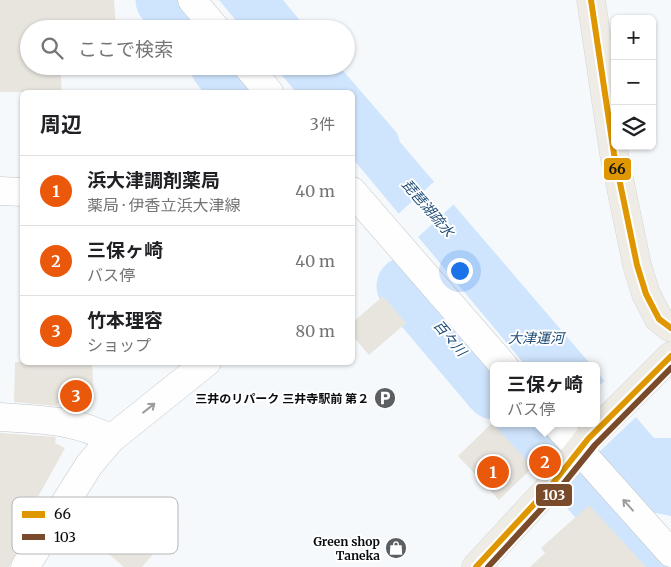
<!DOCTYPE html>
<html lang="ja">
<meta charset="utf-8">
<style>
body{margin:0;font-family:Merriweather,"Noto Sans JP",serif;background:#f2f2f2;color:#202124}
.controls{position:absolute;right:15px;top:15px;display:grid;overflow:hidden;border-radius:8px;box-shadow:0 1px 4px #0004}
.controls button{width:45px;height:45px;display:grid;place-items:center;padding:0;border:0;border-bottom:1px solid #e0e0e0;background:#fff;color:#202124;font:25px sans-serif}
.you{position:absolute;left:459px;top:270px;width:18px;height:18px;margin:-12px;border:4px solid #fff;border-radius:50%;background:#1a73e8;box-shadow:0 0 0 8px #1a73e833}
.badge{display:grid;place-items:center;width:32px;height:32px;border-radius:50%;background:#ea580c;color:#fff;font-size:16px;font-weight:700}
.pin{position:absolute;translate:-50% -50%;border:2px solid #fff;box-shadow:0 1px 5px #0006}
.popup{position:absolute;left:490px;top:362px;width:110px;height:65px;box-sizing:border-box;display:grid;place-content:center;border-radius:8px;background:#fff;filter:drop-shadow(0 1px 4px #0005);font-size:16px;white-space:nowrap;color:#757577}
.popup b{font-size:19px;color:#202124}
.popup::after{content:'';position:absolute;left:50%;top:100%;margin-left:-10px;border:10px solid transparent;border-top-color:#fff}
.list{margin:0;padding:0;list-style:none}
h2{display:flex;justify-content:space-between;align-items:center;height:65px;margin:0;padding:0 20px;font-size:21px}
h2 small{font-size:16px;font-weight:400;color:#757577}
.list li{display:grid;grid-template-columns:32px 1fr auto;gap:15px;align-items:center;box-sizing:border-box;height:70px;padding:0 20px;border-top:1px solid #e0e0e0}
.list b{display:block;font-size:19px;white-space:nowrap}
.list p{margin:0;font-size:16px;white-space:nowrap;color:#757577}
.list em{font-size:16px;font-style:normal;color:#757577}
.icon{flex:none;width:28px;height:28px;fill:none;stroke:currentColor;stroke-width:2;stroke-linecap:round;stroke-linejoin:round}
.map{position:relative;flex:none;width:671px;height:567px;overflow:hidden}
.search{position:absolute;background:#fff;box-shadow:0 1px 4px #0004;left:20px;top:20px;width:335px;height:55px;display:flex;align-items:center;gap:12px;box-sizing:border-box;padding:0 18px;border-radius:28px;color:#757577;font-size:19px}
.panel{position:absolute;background:#fff;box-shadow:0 1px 4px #0004;left:20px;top:90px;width:335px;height:275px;border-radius:8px}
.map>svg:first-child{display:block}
.water{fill:#cfe5fd}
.pier{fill:#f6f9fc}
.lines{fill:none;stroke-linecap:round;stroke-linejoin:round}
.river{stroke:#cfe5fd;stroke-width:59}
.building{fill:#e8e5df}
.minor-casing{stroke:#c2c5c7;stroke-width:29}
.primary-casing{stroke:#d4d6d8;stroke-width:29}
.minor{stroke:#fefeff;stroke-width:28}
.primary{stroke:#efece5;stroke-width:28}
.bus-1-casing{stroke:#fff;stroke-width:10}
.bus-2-casing{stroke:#fff;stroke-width:10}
.bus-1{stroke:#df9701;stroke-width:6}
.bus-2{stroke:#7a4b2a;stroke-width:6}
.oneway{stroke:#9c9d9f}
.labels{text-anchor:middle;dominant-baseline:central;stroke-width:4;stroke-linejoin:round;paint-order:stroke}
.poi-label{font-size:12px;font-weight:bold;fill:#090c0e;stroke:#fff;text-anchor:end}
.water-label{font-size:14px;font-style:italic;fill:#204c77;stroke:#fff}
.key{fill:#fff;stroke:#b5b6b7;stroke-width:1}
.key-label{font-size:14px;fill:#090c0e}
.line-badge{stroke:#fff;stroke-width:2}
.badge-label{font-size:14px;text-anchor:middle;font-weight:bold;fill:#fff}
.pale-badge-label{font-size:14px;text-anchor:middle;font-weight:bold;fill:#111}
</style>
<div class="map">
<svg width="671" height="567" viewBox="0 0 671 567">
<rect width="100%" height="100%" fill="#f6f9fc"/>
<g class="water">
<path d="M219,0H283L307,29H243Z"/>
<path d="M274,66H339L397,133L400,142L592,366H526L353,159L352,92H296Z"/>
<path d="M596,371L654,438H671V516L650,512L575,423H596Z"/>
</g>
<g class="pier">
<path d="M436,180L455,203L416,239L397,215Z"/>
<path d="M607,379L638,415L599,452L574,423H596V388Z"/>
</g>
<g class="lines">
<g class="river">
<path d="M165,0L189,29"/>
<path d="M220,66L242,92"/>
<path d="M406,286L494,390"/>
<path d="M522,423L533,436"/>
<path d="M585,484L659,567"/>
</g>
</g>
<g class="building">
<path d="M0,0H114L116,29H29V66H60L62,92H0Z"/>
<path d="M383,296L406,323L369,355L352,335V323Z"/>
<path d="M15,362H92L94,399L57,403V406L14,402Z"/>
<path d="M492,423L533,467L499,500L458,456Z"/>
<path d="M0,433L56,437L55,443L65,448L29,513L36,515L9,567H0Z"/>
<path d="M149,497L179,524L142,567H124L103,549Z"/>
<path d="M589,505L646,567H530L545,553L541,548Z"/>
</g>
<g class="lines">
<g class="minor-casing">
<g id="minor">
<path d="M192,0L216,29"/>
<path d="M247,66L269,92"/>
<path d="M0,191L22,192"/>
<path d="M352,191L504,366"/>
<path d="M0,417C42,420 74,419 111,439"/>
<path d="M555,423L671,553"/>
<path d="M25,567L89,465L111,439L207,362"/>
</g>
</g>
<g class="primary-casing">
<g id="primary">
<path d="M591,0L614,154L637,265L646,294L659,319L671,328"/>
<path d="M476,567L550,487L588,439L671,356"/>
</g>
</g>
<use href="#minor" class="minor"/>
<use href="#primary" class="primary"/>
<g class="bus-1-casing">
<g id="bus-1">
<path d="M591,0L614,154L637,265L646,294L659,319L671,328"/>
<path d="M476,567L550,487L588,439L671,356"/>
</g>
</g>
<g class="bus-2-casing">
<path id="bus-2" d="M488,567L556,493L595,445L671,368"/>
</g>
<use href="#bus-1" class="bus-1"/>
<use href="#bus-2" class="bus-2"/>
</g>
<defs><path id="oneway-shaft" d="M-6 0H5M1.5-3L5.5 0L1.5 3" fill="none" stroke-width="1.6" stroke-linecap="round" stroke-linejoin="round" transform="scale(1.25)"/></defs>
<g class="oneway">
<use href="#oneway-shaft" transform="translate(149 408) rotate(-38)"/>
<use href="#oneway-shaft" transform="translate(628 505) rotate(-132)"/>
</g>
<defs>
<g id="parking-disc" transform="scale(1.125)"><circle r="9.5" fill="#5c5f61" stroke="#fff"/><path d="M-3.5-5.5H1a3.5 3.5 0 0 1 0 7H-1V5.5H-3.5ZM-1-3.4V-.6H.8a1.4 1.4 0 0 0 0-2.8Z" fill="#fff"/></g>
<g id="shop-disc" transform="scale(1.125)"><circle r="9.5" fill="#5c5f61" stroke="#fff"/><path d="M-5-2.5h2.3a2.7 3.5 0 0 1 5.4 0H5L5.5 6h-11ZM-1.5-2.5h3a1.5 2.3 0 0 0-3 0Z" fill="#fff"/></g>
</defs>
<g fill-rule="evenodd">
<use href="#parking-disc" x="385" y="398"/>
<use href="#shop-disc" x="396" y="548"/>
</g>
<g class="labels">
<g class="poi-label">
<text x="369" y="398">三井のリパーク 三井寺駅前 第２</text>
<text x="380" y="541">Green shop<tspan x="380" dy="14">Taneka</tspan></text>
</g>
<g class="water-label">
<text transform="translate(428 208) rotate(49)">琵琶湖疏水</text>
<text transform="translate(450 338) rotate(50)">百々川</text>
<text x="536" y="338">大津運河</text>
</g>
</g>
<rect x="12" y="497" width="166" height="57" rx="8" class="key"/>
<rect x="22" y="511" width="23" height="7" fill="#df9701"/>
<rect x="22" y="534" width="23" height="6" fill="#7a4b2a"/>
<g class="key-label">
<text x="54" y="519">66</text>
<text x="54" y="542">103</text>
</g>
<g class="line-badge">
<rect x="603" y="157" width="29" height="24" rx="5" fill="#df9701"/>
<rect x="535" y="483" width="38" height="24" rx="5" fill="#7a4b2a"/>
</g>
<g class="badge-label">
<text x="554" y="500">103</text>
</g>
<g class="pale-badge-label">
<text x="617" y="174">66</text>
</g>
</svg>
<div class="controls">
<button>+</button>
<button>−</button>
<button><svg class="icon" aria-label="layers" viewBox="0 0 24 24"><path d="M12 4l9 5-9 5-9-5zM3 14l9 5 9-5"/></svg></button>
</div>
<div class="you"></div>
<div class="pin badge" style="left:493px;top:472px">1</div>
<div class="pin badge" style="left:545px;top:462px">2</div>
<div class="popup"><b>三保ヶ崎</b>バス停</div>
<div class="pin badge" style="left:76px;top:396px">3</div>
<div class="search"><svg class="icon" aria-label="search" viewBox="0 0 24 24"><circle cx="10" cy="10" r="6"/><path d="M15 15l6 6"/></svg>ここで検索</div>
<section class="panel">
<h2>周辺<small>3件</small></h2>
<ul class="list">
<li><span class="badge">1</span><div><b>浜大津調剤薬局</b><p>薬局 · 伊香立浜大津線</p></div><em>40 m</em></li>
<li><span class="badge">2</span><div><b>三保ヶ崎</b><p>バス停</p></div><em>40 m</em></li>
<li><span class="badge">3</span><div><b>竹本理容</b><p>ショップ</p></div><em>80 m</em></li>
</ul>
</section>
</div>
